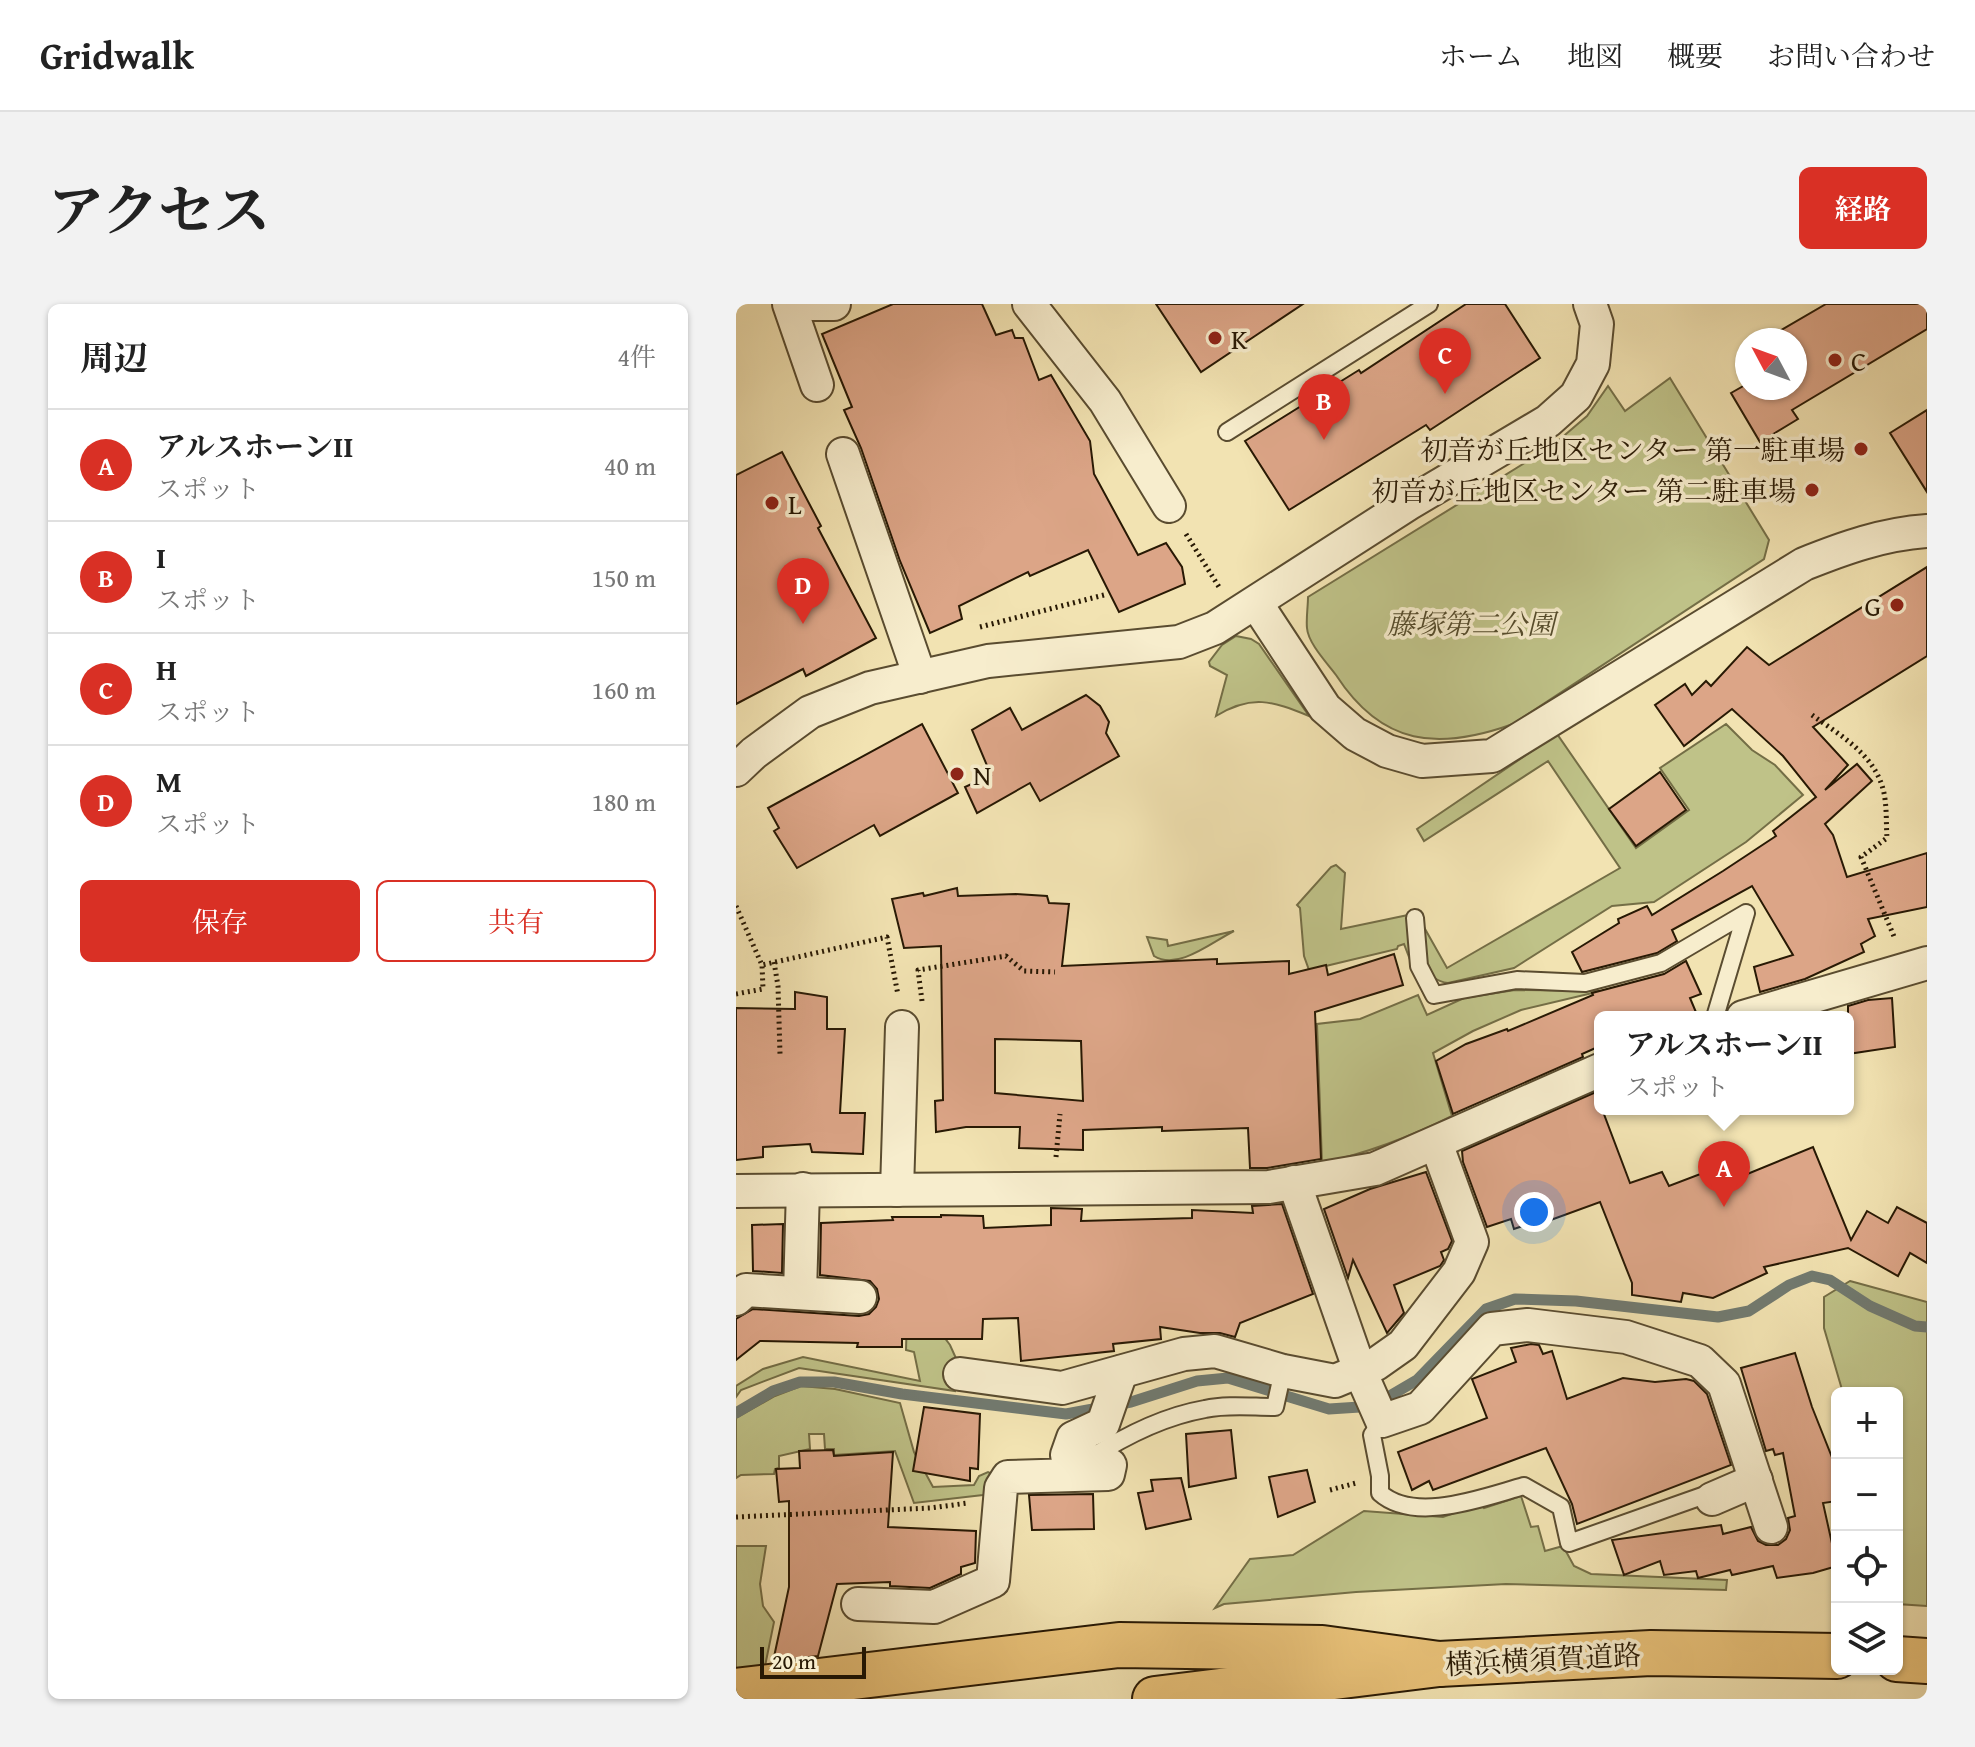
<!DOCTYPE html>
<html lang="ja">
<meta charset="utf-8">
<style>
body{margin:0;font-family:"Gentium Book Plus","Noto Serif JP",serif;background:#f2f2f2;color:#222}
.controls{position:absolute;right:24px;bottom:24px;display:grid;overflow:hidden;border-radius:12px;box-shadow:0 2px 6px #0004}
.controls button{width:72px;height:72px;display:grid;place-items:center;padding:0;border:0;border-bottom:2px solid #e0e0e0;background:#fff;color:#222;font:40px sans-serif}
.compass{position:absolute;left:999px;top:24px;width:72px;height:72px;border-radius:50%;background:#fff;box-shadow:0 2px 6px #0004;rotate:311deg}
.scale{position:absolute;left:24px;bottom:20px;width:106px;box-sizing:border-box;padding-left:8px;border:4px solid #281904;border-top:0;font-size:22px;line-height:28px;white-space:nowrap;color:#281904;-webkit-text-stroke:6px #f7edcd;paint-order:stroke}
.you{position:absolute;left:798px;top:908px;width:28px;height:28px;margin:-20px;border:6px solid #fff;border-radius:50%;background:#1a73e8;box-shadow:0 0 0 12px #1a73e833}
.badge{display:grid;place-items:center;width:52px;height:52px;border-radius:50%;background:#d93025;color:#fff;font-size:26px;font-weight:700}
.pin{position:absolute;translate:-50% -66px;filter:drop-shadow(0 2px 4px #0008)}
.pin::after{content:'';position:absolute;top:42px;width:28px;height:24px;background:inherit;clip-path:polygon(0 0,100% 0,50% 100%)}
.popup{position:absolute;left:858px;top:707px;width:260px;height:104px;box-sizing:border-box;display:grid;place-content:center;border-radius:12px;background:#fff;filter:drop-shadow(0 2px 6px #0005);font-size:26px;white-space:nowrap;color:#767676}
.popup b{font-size:30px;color:#222}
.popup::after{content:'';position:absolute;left:50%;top:100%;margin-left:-16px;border:16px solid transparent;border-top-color:#fff}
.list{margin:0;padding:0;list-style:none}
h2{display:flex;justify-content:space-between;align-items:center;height:104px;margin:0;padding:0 32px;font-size:34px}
h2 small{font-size:26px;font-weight:400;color:#767676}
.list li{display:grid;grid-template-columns:52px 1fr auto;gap:24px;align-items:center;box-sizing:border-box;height:112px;padding:0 32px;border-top:2px solid #e0e0e0}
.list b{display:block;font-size:30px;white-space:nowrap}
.list p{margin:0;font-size:26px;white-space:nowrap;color:#767676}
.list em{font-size:26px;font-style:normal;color:#767676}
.actions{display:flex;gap:16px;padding:24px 32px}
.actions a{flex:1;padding:18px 0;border:2px solid #d93025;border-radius:12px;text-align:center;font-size:28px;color:#d93025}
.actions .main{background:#d93025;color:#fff}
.icon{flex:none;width:44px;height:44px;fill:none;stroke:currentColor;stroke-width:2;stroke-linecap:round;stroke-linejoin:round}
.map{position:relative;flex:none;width:1191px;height:1395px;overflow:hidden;border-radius:12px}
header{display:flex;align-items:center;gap:48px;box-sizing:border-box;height:112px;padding:0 40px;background:#fff;border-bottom:2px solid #e0e0e0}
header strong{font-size:38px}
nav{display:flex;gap:44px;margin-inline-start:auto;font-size:28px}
.intro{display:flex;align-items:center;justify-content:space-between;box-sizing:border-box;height:192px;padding:0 48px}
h1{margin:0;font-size:56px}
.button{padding:20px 36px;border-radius:12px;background:#d93025;color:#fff;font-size:28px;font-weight:700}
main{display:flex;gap:48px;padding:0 48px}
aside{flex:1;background:#fff;border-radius:12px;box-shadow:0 2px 6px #0004}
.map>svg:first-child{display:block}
.green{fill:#bfc288;stroke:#746e46;stroke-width:2}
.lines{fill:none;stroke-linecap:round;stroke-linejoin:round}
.stream{stroke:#717a70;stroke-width:11}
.building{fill:#dca587;stroke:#281904;stroke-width:2;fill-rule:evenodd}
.service-casing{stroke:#5a4c30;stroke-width:20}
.minor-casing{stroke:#5a4c30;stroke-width:36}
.motorway-casing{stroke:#281904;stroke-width:48}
.path{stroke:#281904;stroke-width:5;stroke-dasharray:2 4;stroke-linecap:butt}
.service{stroke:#f7edcd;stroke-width:16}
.minor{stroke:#f7edcd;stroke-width:32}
.motorway{stroke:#e9c279;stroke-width:44}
.poi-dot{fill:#8f2418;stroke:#f7edcd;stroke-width:3}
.labels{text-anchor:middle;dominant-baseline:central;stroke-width:7;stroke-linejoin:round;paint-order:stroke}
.poi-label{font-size:28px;fill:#281904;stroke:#f7edcd;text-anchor:start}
.park-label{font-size:28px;font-style:italic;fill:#554c2c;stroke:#f7edcd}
.street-label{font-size:28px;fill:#281904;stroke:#f7edcd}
</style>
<header>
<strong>Gridwalk</strong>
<nav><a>ホーム</a><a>地図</a><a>概要</a><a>お問い合わせ</a></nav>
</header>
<div class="intro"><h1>アクセス</h1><a class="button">経路</a></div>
<main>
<aside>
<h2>周辺<small>4件</small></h2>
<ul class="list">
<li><span class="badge">A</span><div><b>アルスホーンⅡ</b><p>スポット</p></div><em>40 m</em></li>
<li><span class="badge">B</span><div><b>I</b><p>スポット</p></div><em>150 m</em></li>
<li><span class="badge">C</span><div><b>H</b><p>スポット</p></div><em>160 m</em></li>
<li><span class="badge">D</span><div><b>M</b><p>スポット</p></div><em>180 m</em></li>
</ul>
<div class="actions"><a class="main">保存</a><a>共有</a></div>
</aside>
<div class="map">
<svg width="1191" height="1395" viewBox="0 0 1191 1395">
<rect width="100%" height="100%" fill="#f2e3b2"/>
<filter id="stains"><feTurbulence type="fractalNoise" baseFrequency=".0025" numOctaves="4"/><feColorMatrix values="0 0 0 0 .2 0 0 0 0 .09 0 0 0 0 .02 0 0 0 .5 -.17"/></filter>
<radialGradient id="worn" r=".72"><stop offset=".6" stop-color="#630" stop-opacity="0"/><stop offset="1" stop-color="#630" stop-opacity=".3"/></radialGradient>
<g class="green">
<path d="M934,74L1033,236L1028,255L777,420C702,447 646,442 600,371C591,359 572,339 571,324C570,314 572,303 572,293L816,142L851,112L872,82L889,107Z"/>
<path d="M500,332L515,335L523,340L573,412C536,397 516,390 480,412L491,371L474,362L473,358L486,341Z"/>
<path d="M990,420L1016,446L1039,461L1067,491L1010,538L918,598L876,602L778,664L712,679C683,676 686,640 684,616L711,664L884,564L812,457L688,537L681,525L821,430L900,544L953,506L924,464Z"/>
<path d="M600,561L609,569L605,625L672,611L676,661L668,640L662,642L661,645L573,666L568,652L564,604L561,601L595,563Z"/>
<path d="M498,627C476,638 442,667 418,652L411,633L431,636L432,642Z"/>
<path d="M779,686L865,687L785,706L737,727L697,749L716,812C674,833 632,849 586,859L581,720L624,715L682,691L691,711L728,694Z"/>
<path d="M1114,977L1191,998V1302L1161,1300V1089H1107L1088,1024V993Z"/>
<path d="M171,1011L208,1033L214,1041L223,1061L219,1087L63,1064L5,1086L0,1093V1082L27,1065L67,1053L184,1077L178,1048L170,1046Z"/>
<path d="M65,1082L99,1085L164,1099L178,1148L197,1183L238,1181L243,1172L252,1168L256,1170L258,1183L247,1191L178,1199L159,1147L98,1151V1145H89L88,1130H73L74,1145L43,1152V1164L39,1165L38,1170L5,1171L0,1174V1114L39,1092Z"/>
<path d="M785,1192L795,1223L802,1222L809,1247L827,1242L838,1262L855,1270L991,1276L990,1286L770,1280L620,1288L488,1300L479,1304L514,1255L557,1251L628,1207L707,1213L744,1200L748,1204Z"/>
<path d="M0,1242H30L24,1280L27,1302L38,1318L28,1367L0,1370Z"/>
</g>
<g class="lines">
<path class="stream" d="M0,1109L37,1087L64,1078H98L166,1090L330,1110L395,1098L461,1077L492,1074L593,1105L624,1103L652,1093L681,1076L750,1005L779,995L840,997L982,1013L1013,1007L1053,981L1076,972L1094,976L1134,1002L1179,1022L1191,1023"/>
</g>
<g class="building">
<path d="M157,0H246L260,31L276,26L279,34H287L303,76L315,71L354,137L358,170L402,251L430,239L446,263L449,280L383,308L352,246L294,272L292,268L223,302L226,315L194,329L164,257L125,144L108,106L116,103L86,30Z"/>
<path d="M420,0H567L465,68Z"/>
<path d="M730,0H769L804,54L694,126L690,121L553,206L509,137L623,66L625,69Z"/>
<path d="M1090,0H1191V25L1056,106L1062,115L1024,138L995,89L1011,80V84H1059V36H1047L1042,28Z"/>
<path d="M1191,106V188L1154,129Z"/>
<path d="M46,148L85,222L82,224L140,334L70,372L67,365L0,400V171Z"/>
<path d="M1191,263V352L1077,423L1112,461L1089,486L1121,460L1136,477L1089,520L1097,531L1111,573L1191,549V603L1132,615L1139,632L1125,640L1128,648L1069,675L1024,688L1018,663L1057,651L1016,582L936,626L941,637L921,649L846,668L836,648L883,619L882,615L911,602L916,611L987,567L1040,532L1037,527L1080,493L1047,452L996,405L948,442L919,401L949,380L956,391L970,377L975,382L1011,343L1033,361Z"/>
<path d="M350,391L364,402L373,418L370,429L383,452L304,497L294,479L241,509L229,483L255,471L236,426L274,404L286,426Z"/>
<path d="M186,420L222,489L144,532L138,521L61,564L38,527L43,524L32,504Z"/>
<path d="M924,468L950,506L900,542L873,505Z"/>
<path d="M221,584L222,592L280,590L311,592L313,599L333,600L326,662L481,655V660L553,657V670L590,661L592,671L658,650L667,681L579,708L585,855L531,864H514L512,824L426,827V823L347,826V846L283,844L284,823H230L200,828L199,797L207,796L205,642L168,644L156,595L187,589L188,592ZM259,735L345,737L347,797L259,789Z"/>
<path d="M950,657L965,690L954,694L962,713H864V742L846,750L847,753L717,810L700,757L730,740L771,725L772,727L857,691L856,689L928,670Z"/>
<path d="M59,688L91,693V725H109L104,809H129L127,850L76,848L74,840L27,843V853L0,856V704L59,705Z"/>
<path d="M1156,694L1159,743L1112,750V702L1132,696Z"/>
<path d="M860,788L864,805H866L894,879L926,868L933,882L980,864L987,880L1077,843L1115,936L1131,907L1152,919L1161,903L1191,919V959L1174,949L1162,972L1112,944L1028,963L1031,969L977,994L947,989L945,998L896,991V979L864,898L812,917L810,914L778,925L775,915L751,923L727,858L726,847Z"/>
<path d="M690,868L716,937L712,945L705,948L708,956L704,962L658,981L668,1009L651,1029L617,956L612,974L588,905L634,885Z"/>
<path d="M546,900L577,990L504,1019L499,1033L484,1029H464L424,1023L425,1035L377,1040L378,1047L285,1057L282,1014L247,1015L246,1035H166V1043H121L122,1039L24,1037L0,1056V1015L17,1005L123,1012L133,1010L140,1003L143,995L141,985L134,977L84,971L85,919L157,916L156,913H205V911L247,912L248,924L315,921V904L346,905L345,917L456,914V906L517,909L516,902Z"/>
<path d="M47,920L46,969L17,967L16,921Z"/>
<path d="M795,1040L803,1041L807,1050L816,1047L831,1095L887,1074L919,1078L950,1075L958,1077L971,1090L995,1161L841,1220L836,1200L810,1144L697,1186L693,1177L676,1186L662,1148L751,1114L736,1075L780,1058L775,1044Z"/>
<path d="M1059,1049L1076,1103L1101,1166V1197L1087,1199L1101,1262L1077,1269L1041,1274L1037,1262L996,1271L994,1266L962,1274L960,1267L928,1271L924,1257L888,1271L876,1236L985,1221L987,1230L1015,1223L1022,1237L1030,1241H1042L1050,1235L1054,1226L1052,1214L1059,1212L1047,1149L1039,1151L1037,1145L1030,1147L1005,1064Z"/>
<path d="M188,1103L244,1110L242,1165L234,1164V1177L177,1167Z"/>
<path d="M495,1126L500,1174L453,1183L450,1130Z"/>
<path d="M97,1146L98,1152L157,1148L152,1223L240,1227L239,1259L225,1263V1270L194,1284L154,1282V1278L101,1280L82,1352L55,1355L38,1353L53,1283V1197L43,1198L40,1165L64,1164L63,1147Z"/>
<path d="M571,1166L579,1198L542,1213L533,1173Z"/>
<path d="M445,1174L455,1215L410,1225L402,1189L417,1187L415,1176Z"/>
<path d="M357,1190L358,1225L296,1226L293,1191Z"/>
</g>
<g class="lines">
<g class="service-casing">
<g id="service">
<path d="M491,128L693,0"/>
<path d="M679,614L683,662L698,691L781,676L849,679L925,659L1010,609L979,713"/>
<path d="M646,1117L636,1131L644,1172V1189C679,1220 748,1193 788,1182L825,1203L833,1239L969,1191L976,1195"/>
<path d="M353,1155C387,1133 429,1112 469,1105C491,1100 516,1103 539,1103L547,1067"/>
</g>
</g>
<g class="minor-casing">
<g id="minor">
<path d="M53,0L81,81"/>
<path d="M76,0H98"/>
<path d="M293,0L369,97L433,202"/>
<path d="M107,150L184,373"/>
<path d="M520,299L589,404L619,430L651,447L686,457L756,452L1068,260C1108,244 1147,230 1191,227"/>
<path d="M0,466L18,449L74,408L134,384L252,357L443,338L479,324L672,200L812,117L840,92L857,60L861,20L854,0"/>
<path d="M1007,713L1191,659"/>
<path d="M558,878L624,1067L646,1117L684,1104L756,1025L792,1021L890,1033L964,1057L988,1080L1035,1223"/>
<path d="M161,886L166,723"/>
<path d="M0,887L533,883L639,865L864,766"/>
<path d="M64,989L67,885"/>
<path d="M0,995L10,986L124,993"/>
<path d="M224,1070L326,1084L448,1050L479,1047L547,1067L599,1077L640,1060L667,1041L723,968L736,938L700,839"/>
<path d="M976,1195L1020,1176"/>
<path d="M122,1300L198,1303L257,1277L265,1184L272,1173L372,1170L374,1161L331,1151L337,1134L367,1120L385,1068"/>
</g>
</g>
<g class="motorway-casing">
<g id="motorway">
<path d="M1161,1355L1191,1357"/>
<path d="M0,1387L383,1341L586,1344L703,1360"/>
<path d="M419,1395L703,1360L915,1349L1101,1352"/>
</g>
</g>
<g class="path">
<path d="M450,230L483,283"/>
<path d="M244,323L368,291"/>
<path d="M1076,411C1105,432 1140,451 1148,489C1151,504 1150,520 1151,534L1125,553L1159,635"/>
<path d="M0,602L26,661L151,633L162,691"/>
<path d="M38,658L42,682L44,750"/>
<path d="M0,690L27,685L26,661"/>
<path d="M186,697L182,666L270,652L288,667L319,668"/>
<path d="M320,853L324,810"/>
<path d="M594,1186L620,1179"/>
<path d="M0,1213L194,1204L232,1199"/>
</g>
<use href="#service" class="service"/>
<use href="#minor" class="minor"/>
<use href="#motorway" class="motorway"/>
</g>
<g class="poi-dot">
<circle cx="479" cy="34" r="8"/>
<circle cx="1099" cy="56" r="8"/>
<circle cx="1125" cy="145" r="8"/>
<circle cx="1076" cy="186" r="8"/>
<circle cx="36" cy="199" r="8"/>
<circle cx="1161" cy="301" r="8"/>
<circle cx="221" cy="470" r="8"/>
</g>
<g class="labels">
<g class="poi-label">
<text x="495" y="34">K</text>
<text x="1115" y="56">C</text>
<text x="1109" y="145" text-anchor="end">初音が丘地区センター 第一駐車場</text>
<text x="1060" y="186" text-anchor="end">初音が丘地区センター 第二駐車場</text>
<text x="52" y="199">L</text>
<text x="1145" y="301" text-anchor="end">G</text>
<text x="237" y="470">N</text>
</g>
<g class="park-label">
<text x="735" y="319">藤塚第二公園</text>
</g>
<g class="street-label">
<text transform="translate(807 1355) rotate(-3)">横浜横須賀道路</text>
</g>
</g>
<rect width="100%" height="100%" filter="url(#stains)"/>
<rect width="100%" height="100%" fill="url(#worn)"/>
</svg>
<div class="controls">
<button>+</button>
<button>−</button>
<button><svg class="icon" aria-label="locate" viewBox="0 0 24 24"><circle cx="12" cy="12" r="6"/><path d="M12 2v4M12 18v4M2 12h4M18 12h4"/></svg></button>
<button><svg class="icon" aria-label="layers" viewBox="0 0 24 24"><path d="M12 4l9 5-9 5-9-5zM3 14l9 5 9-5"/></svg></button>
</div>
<svg class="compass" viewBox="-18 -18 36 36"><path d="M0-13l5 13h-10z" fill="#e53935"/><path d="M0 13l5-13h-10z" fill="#767676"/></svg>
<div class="scale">20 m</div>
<div class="you"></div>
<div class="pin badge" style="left:988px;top:903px">A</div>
<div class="popup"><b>アルスホーンⅡ</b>スポット</div>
<div class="pin badge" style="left:588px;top:136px">B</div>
<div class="pin badge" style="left:709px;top:90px">C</div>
<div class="pin badge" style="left:67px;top:320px">D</div>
</div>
</main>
